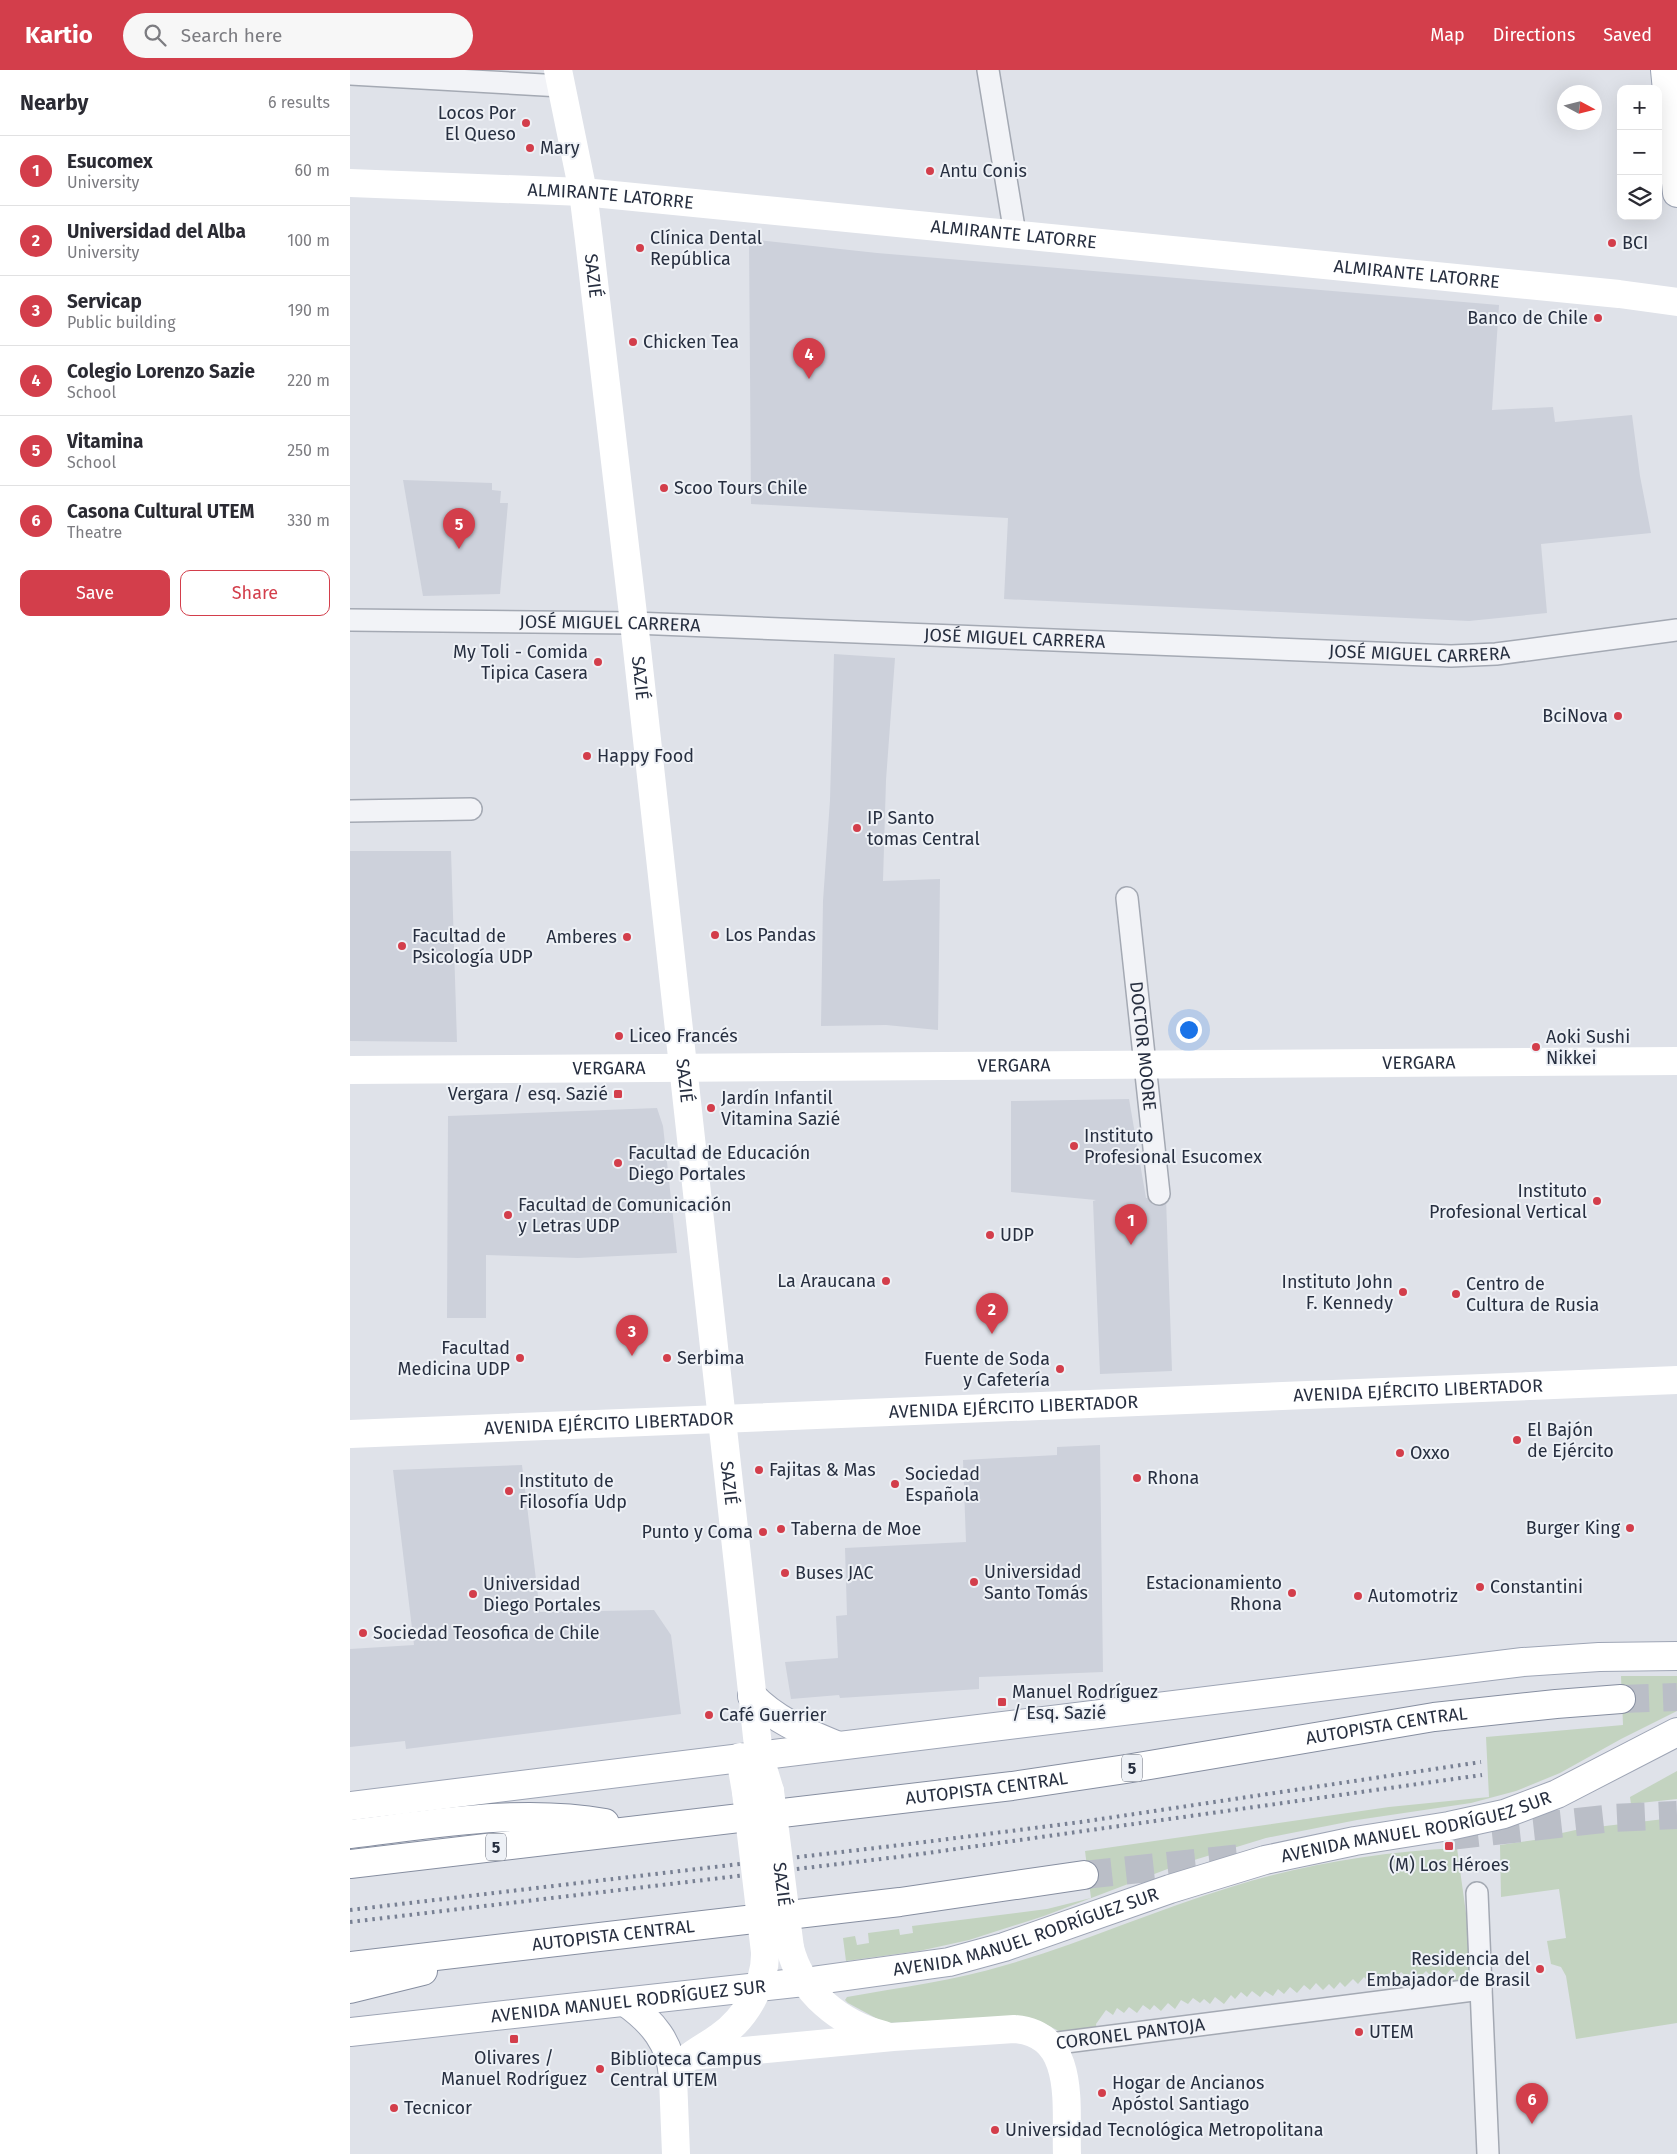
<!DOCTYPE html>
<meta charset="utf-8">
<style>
body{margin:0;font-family:"Fira Sans",sans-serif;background:#f7f7f7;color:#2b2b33}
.controls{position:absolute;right:15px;top:15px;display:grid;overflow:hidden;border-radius:10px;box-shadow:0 5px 20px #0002}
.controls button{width:45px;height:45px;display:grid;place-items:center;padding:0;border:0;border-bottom:1px solid #e1e1e2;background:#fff;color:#2b2b33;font:25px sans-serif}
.compass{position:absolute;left:1207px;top:15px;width:45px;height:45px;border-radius:50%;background:#fff;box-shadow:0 5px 20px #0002;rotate:97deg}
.you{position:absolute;left:838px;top:959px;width:18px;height:18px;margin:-12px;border:4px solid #fff;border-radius:50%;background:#1a73e8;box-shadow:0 0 0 8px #1a73e833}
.badge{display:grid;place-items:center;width:32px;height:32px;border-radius:50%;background:#d33e4b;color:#fff;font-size:16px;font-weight:700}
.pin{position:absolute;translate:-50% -41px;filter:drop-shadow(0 1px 2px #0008)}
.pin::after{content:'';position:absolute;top:26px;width:18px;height:15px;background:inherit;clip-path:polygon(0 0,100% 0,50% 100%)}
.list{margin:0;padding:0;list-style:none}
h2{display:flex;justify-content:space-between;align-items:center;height:65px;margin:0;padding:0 20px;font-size:21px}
h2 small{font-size:16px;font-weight:400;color:#7c7c81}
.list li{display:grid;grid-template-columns:32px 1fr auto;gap:15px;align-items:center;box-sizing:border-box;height:70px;padding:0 20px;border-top:1px solid #e1e1e2}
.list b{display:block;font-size:19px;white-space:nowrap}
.list p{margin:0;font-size:16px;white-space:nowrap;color:#7c7c81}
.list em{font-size:16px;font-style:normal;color:#7c7c81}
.actions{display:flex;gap:10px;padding:15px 20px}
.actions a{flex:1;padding:11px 0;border:1px solid #d33e4b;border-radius:10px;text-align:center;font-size:18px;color:#d33e4b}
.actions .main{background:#d33e4b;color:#fff}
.icon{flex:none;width:28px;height:28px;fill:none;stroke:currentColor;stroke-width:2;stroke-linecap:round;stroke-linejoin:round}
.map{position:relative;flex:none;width:1327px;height:2084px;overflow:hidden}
header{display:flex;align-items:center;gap:30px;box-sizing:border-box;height:70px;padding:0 25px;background:#d33e4b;color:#fff}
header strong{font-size:24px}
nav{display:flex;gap:28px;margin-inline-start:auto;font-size:18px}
.search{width:350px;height:45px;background:#f7f7f7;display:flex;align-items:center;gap:12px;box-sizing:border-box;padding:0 18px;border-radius:28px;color:#7c7c81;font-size:19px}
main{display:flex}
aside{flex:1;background:#fff}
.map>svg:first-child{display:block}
.built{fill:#cdd1db}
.green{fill:#c3d3c0}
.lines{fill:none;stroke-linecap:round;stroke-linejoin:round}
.highway-tunnel{stroke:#babec7;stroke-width:28;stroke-dasharray:28 14;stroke-linecap:butt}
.street-casing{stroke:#a4a9b3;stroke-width:24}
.primary-casing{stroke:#9ea5b5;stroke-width:30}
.highway-casing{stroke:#868ea0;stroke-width:30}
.street{stroke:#f2f3f7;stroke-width:21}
.secondary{stroke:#fff;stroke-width:28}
.primary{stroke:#fff;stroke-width:28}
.highway{stroke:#fff;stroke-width:28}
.rail{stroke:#788093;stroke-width:4;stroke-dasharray:2.5 5;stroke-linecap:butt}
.secondary-bridge{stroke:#fff;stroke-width:28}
.poi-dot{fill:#d33e4b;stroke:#eef1f6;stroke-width:2}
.labels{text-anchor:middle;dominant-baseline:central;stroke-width:4;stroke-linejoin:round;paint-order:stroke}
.shield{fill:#eef1f6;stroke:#636977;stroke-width:1}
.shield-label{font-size:16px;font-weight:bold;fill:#272f40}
.poi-label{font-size:18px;fill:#272f40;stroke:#eef1f6;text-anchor:start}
.street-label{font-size:18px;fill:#272f40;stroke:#eef1f6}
</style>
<header>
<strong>Kartio</strong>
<div class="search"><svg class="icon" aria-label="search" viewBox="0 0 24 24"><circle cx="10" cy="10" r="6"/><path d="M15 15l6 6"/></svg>Search here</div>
<nav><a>Map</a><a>Directions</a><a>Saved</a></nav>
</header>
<main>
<aside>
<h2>Nearby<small>6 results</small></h2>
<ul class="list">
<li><span class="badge">1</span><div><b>Esucomex</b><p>University</p></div><em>60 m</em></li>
<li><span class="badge">2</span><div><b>Universidad del Alba</b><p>University</p></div><em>100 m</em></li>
<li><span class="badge">3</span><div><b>Servicap</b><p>Public building</p></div><em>190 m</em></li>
<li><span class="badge">4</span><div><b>Colegio Lorenzo Sazie</b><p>School</p></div><em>220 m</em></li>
<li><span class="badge">5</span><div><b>Vitamina</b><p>School</p></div><em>250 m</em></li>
<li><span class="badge">6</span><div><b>Casona Cultural UTEM</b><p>Theatre</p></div><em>330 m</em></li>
</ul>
<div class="actions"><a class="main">Save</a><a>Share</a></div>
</aside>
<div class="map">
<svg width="1327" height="2084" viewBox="0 0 1327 2084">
<rect width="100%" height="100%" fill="#dfe2e9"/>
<g class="built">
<path d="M399,169L527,183L1149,235L1142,340L1203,337L1205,352L1282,345L1290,406L1301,463L1191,474L1197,543L1119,551L654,529L658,448L401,434Z"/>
<path d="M53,410L142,413V420L151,421L150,433H158L150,524L73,526Z"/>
<path d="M484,584L545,588L536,710L533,811L590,809L588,960L536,955L471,956L473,831L480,730Z"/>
<path d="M0,781H101L107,972L0,971Z"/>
<path d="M779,1029L796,1128H816L822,1301L750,1304L743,1131L746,1130L661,1122V1031Z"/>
<path d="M307,1038L313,1056L327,1183L228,1188L136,1185V1248H97L98,1046Z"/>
<path d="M750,1375L753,1602L629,1607V1619L490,1628L489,1625L441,1629L435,1592L488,1588L486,1546L497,1545L495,1478L616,1472L613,1390L707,1385V1377Z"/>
<path d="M172,1395L190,1542L304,1540L321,1565L331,1644L56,1679L55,1671L0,1677V1579L64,1575L43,1400Z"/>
</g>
<g class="green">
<path d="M1271,1606H1327V1641L1271,1669L1210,1703L1166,1721L1121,1733L1007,1750L916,1768L828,1795L694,1846L619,1870L569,1881L496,1891L493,1868L505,1866L507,1875L519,1873L518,1863L549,1859L550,1865L563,1863L562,1856L697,1839L741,1828L735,1781L1039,1737L1139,1727L1136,1667L1273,1655Z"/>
<path d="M1327,1701V1729L1281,1734L1280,1727Z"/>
<path d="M1314,1749L1327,1751V1953L1226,1969L1216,1906L1211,1897L1201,1894L1197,1871L1216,1868L1209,1819L1151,1827L1150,1775L1212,1766V1763L1230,1759Z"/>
<path d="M1107,1778L1123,1894L1122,1900L1116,1911L1100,1917L1099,1911L1106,1904L1101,1899L1095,1906L1088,1900L1082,1907L1076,1901L1070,1907L1063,1901L1057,1907L1051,1902L1045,1909L1039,1903L1032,1911L1026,1906L1020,1913L1014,1907L1008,1914L1003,1909L995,1917L990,1912L984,1919L979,1914L973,1920L966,1913L960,1920L954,1915L947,1923L940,1917L934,1924L928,1919L923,1926L915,1921L910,1927L902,1921L897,1927L891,1922L885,1929L881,1925L874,1934L865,1927L860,1934L854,1929L850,1933L843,1928L838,1934L831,1930L825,1939L818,1933L811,1941L804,1935L800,1940L793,1935L787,1943L779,1937L774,1943L767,1938L763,1945L756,1940L746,1954L747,1961L717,1965L691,1952L665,1947L535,1953L498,1933L495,1930L497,1927C551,1917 604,1911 656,1895C732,1873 805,1840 881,1817C954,1794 1030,1782 1107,1778Z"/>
</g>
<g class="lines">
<g class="highway-tunnel">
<path d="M1271,1629L1327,1627"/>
<path d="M1100,1766L1263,1748L1327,1745"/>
<path d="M734,1805L901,1787"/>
</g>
<g class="street-casing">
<g id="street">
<path d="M638,0L665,164"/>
<path d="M0,4L211,16"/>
<path id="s1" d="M0,550L284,553L1101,586L1146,584L1327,560"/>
<path d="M0,741L121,739"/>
<path id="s2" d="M777,828L809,1124"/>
<path d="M1127,1823L1138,2084"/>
<path id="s3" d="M700,1974L1131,1919"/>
</g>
</g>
<g class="primary-casing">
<g id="primary">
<path d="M1315,0L1327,123"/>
<path d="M402,1626C426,1651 455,1662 486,1675"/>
<path d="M0,1736L1173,1592L1249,1587L1327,1586"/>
<path d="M275,1932C302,1951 321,1973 323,2007"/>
<path id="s8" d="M0,1962L454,1912L599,1892L654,1877L820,1819L915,1790L1005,1771L1099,1756L1154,1744L1207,1724L1327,1662"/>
</g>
</g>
<g class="highway-casing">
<g id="highway">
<path d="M0,1764C84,1754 171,1738 255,1753"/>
<path id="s9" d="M0,1794L662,1716L776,1699L1084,1647L1206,1634L1271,1629"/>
<path id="s10" d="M0,1896L550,1832L734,1805"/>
<path d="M0,1919L73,1901"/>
</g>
</g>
<use href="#street" class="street"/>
<g class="secondary">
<path id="s4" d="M208,0L233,122L239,170L286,570L409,1685L420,1721"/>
<path id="s5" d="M0,113L233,122L1269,224L1327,232"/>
<path id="s6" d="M0,1000L1327,991"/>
<path id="s7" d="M0,1364L1327,1310"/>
<path d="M390,1687L396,1722"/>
<path d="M440,1878C451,1922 490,1954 534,1965"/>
<path d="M341,1986L543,1967L664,1959C728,1964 715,2038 717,2084"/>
<path d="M326,2084L323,2007C331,1987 353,1979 369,1967C395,1949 416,1914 415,1882"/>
</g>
<use href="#primary" class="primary"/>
<use href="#highway" class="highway"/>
<g class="rail">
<path d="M0,1840L559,1774L731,1752L1131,1692"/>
<path d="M0,1852L556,1786L1132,1705"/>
</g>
<g class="secondary-bridge">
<path id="s11" d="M420,1721L440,1878"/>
<path d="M396,1722L415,1882"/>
</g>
</g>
<g class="poi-dot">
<circle cx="176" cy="53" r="5"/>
<circle cx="180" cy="78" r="5"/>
<circle cx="580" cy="101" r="5"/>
<circle cx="1262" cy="173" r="5"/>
<circle cx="290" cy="178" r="5"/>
<circle cx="1248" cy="248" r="5"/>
<circle cx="283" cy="272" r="5"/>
<circle cx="314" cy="418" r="5"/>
<circle cx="248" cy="592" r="5"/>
<circle cx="1268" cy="646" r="5"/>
<circle cx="237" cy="686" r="5"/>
<circle cx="507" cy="758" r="5"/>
<circle cx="365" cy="865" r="5"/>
<circle cx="277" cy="867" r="5"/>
<circle cx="52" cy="876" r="5"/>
<circle cx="269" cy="966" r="5"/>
<circle cx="1186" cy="977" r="5"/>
<rect x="263" y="1019" width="10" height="10" rx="2.5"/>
<circle cx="361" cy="1038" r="5"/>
<circle cx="724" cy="1076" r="5"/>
<circle cx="268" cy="1093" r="5"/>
<circle cx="1247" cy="1131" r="5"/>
<circle cx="158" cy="1145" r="5"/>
<circle cx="640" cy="1165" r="5"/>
<circle cx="536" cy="1211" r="5"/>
<circle cx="1053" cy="1222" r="5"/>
<circle cx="1106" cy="1224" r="5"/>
<circle cx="170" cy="1288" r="5"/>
<circle cx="317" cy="1288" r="5"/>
<circle cx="710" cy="1299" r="5"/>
<circle cx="1167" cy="1370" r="5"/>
<circle cx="1050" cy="1383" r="5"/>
<circle cx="409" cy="1400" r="5"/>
<circle cx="787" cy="1408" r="5"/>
<circle cx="545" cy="1414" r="5"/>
<circle cx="159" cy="1421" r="5"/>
<circle cx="1280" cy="1458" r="5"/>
<circle cx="431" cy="1459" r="5"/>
<circle cx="413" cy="1462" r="5"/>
<circle cx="435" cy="1503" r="5"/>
<circle cx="624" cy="1512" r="5"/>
<circle cx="1130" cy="1517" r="5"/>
<circle cx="942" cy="1523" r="5"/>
<circle cx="123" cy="1524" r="5"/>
<circle cx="1008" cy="1526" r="5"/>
<circle cx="13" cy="1563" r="5"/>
<rect x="647" y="1627" width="10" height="10" rx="2.5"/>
<circle cx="359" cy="1645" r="5"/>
<rect x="1094" y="1771" width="10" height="10" rx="2.5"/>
<circle cx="1190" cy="1899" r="5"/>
<circle cx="1009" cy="1962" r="5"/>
<rect x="159" y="1964" width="10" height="10" rx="2.5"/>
<circle cx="250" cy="1999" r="5"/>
<circle cx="752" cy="2023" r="5"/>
<circle cx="44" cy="2038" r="5"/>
<circle cx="645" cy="2060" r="5"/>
</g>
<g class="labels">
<g class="shield">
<rect x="772" y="1684.5" width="20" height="27" rx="4"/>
<rect x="136" y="1763.5" width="20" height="27" rx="4"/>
</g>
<g class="shield-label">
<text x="782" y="1698">5</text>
<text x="146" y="1777">5</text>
</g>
<g class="poi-label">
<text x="166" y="43" text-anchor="end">Locos Por<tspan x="166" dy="21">El Queso</tspan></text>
<text x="190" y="78">Mary</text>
<text x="590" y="101">Antu Conis</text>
<text x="300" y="168">Clínica Dental<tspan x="300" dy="21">República</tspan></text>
<text x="1272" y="173">BCI</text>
<text x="1238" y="248" text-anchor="end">Banco de Chile</text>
<text x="293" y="272">Chicken Tea</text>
<text x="324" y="418">Scoo Tours Chile</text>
<text x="238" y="582" text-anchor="end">My Toli - Comida<tspan x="238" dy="21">Tipica Casera</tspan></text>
<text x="1258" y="646" text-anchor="end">BciNova</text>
<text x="247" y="686">Happy Food</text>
<text x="517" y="748">IP Santo<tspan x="517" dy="21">tomas Central</tspan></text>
<text x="375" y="865">Los Pandas</text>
<text x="62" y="866">Facultad de<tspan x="62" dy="21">Psicología UDP</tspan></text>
<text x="267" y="867" text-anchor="end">Amberes</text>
<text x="279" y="966">Liceo Francés</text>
<text x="1196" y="967">Aoki Sushi<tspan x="1196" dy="21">Nikkei</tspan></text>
<text x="258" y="1024" text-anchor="end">Vergara / esq. Sazié</text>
<text x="371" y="1028">Jardín Infantil<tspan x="371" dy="21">Vitamina Sazié</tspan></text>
<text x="734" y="1066">Instituto<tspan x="734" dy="21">Profesional Esucomex</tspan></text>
<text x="278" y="1083">Facultad de Educación<tspan x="278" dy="21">Diego Portales</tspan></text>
<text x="1237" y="1121" text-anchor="end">Instituto<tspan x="1237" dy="21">Profesional Vertical</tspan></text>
<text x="168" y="1135">Facultad de Comunicación<tspan x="168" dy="21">y Letras UDP</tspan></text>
<text x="650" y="1165">UDP</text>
<text x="526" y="1211" text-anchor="end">La Araucana</text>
<text x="1043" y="1212" text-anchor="end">Instituto John<tspan x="1043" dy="21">F. Kennedy</tspan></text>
<text x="1116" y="1214">Centro de<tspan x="1116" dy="21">Cultura de Rusia</tspan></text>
<text x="160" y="1278" text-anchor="end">Facultad<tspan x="160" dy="21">Medicina UDP</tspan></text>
<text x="327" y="1288">Serbima</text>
<text x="700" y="1289" text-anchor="end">Fuente de Soda<tspan x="700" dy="21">y Cafetería</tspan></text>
<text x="1177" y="1360">El Bajón<tspan x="1177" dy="21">de Ejército</tspan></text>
<text x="1060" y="1383">Oxxo</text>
<text x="419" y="1400">Fajitas &amp; Mas</text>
<text x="555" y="1404">Sociedad<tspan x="555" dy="21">Española</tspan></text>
<text x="797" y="1408">Rhona</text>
<text x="169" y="1411">Instituto de<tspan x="169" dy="21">Filosofía Udp</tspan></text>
<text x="1270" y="1458" text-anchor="end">Burger King</text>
<text x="441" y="1459">Taberna de Moe</text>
<text x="403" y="1462" text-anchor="end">Punto y Coma</text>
<text x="634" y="1502">Universidad<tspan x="634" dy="21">Santo Tomás</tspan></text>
<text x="445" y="1503">Buses JAC</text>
<text x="932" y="1513" text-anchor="end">Estacionamiento<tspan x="932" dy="21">Rhona</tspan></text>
<text x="133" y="1514">Universidad<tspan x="133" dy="21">Diego Portales</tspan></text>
<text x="1140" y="1517">Constantini</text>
<text x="1018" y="1526">Automotriz</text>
<text x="23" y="1563">Sociedad Teosofica de Chile</text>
<text x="662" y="1622">Manuel Rodríguez<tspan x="662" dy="21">/ Esq. Sazié</tspan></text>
<text x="369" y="1645">Café Guerrier</text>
<text x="1099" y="1795" text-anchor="middle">(M) Los Héroes</text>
<text x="1180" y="1889" text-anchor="end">Residencia del<tspan x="1180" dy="21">Embajador de Brasil</tspan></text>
<text x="1019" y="1962">UTEM</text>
<text x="164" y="1988" text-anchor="middle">Olivares /<tspan x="164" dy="21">Manuel Rodríguez</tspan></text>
<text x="260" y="1989">Biblioteca Campus<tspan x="260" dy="21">Central UTEM</tspan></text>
<text x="762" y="2013">Hogar de Ancianos<tspan x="762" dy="21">Apóstol Santiago</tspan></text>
<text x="54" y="2038">Tecnicor</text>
<text x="655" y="2060">Universidad Tecnológica Metropolitana</text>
</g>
<g class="street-label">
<text stroke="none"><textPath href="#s5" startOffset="261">ALMIRANTE LATORRE</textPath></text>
<text stroke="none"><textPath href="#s5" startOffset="666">ALMIRANTE LATORRE</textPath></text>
<text stroke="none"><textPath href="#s5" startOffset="1071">ALMIRANTE LATORRE</textPath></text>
<text stroke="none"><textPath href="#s4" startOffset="209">SAZIÉ</textPath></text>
<text stroke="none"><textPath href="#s1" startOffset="260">JOSÉ MIGUEL CARRERA</textPath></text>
<text stroke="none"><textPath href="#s1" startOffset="665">JOSÉ MIGUEL CARRERA</textPath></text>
<text stroke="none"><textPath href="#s1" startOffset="1070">JOSÉ MIGUEL CARRERA</textPath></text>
<text stroke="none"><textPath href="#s4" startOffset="614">SAZIÉ</textPath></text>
<text stroke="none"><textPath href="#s2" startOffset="149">DOCTOR MOORE</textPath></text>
<text stroke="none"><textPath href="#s6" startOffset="1069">VERGARA</textPath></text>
<text stroke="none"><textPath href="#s6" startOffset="664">VERGARA</textPath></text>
<text stroke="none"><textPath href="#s6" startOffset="259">VERGARA</textPath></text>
<text stroke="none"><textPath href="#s4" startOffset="1019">SAZIÉ</textPath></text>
<text stroke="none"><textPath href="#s7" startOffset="1069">AVENIDA EJÉRCITO LIBERTADOR</textPath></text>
<text stroke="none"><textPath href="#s7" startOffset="664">AVENIDA EJÉRCITO LIBERTADOR</textPath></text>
<text stroke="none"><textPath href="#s7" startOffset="259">AVENIDA EJÉRCITO LIBERTADOR</textPath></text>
<text stroke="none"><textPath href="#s4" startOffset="1424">SAZIÉ</textPath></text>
<text stroke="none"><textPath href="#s9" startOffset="1046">AUTOPISTA CENTRAL</textPath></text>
<text stroke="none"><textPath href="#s9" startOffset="641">AUTOPISTA CENTRAL</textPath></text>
<text stroke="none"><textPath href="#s8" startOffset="1090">AVENIDA MANUEL RODRÍGUEZ SUR</textPath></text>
<text stroke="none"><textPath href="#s11" startOffset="94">SAZIÉ</textPath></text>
<text stroke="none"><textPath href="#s8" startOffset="685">AVENIDA MANUEL RODRÍGUEZ SUR</textPath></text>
<text stroke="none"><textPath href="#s10" startOffset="265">AUTOPISTA CENTRAL</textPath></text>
<text stroke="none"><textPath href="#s8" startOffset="280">AVENIDA MANUEL RODRÍGUEZ SUR</textPath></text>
<text stroke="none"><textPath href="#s3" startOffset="81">CORONEL PANTOJA</textPath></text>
</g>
</g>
</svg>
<div class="controls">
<button>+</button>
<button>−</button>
<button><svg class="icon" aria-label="layers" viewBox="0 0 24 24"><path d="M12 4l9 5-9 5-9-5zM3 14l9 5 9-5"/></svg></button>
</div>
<svg class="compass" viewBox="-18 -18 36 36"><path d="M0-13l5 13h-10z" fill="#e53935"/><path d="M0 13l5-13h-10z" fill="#7c7c81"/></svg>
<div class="you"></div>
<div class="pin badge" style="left:781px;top:1175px">1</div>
<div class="pin badge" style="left:642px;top:1264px">2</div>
<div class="pin badge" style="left:282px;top:1286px">3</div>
<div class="pin badge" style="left:459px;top:309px">4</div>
<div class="pin badge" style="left:109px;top:479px">5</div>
<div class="pin badge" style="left:1182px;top:2054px">6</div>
</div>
</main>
